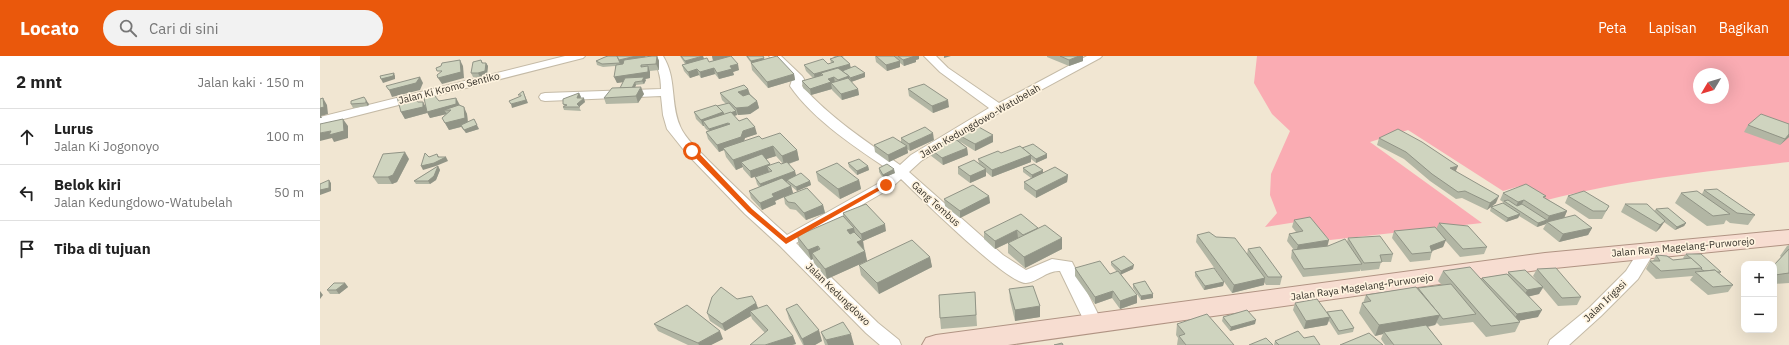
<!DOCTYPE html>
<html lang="id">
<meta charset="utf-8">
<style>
body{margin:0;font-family:"IBM Plex Sans",sans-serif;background:#f2f2f2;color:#222}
.controls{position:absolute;right:12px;bottom:12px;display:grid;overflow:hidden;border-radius:8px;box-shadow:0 4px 16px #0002}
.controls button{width:36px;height:36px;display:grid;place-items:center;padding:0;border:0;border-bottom:1px solid #e0e0e0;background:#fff;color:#222;font:20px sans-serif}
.compass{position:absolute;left:1373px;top:12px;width:36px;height:36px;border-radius:50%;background:#fff;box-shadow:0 4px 16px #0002;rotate:232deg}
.stop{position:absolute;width:12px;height:12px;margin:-9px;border:3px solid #ea580c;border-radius:50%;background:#fff}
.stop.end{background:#ea580c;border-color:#fff;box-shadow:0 1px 4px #0008}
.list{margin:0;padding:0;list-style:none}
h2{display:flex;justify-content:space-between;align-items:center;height:52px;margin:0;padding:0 16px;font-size:17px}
h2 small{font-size:13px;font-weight:400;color:#767676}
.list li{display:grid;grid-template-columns:26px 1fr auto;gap:12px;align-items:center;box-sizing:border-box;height:56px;padding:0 16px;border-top:1px solid #e0e0e0}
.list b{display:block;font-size:15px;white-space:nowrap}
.list p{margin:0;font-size:13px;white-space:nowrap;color:#767676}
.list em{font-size:13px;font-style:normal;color:#767676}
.icon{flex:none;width:22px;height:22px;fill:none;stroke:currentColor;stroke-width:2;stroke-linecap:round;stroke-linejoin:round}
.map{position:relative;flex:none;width:1469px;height:289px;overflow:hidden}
header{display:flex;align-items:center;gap:24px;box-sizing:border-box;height:56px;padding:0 20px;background:#ea580c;color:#fff}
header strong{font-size:19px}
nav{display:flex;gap:22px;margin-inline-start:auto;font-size:14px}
.search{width:280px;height:36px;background:#f2f2f2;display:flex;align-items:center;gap:10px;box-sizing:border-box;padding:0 14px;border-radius:22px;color:#767676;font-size:15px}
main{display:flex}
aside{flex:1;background:#fff}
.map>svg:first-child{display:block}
.green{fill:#faacb3;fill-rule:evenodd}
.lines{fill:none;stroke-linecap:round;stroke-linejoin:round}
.minor-casing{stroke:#c4baa6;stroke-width:2}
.primary-casing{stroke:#b09383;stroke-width:2}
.minor{fill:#fff;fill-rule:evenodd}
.primary{fill:#f7ddd1;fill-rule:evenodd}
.wall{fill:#b2b6a4;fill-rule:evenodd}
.shaded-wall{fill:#919486}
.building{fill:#cfd4bf;stroke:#919486}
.route{fill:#ea580c}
.labels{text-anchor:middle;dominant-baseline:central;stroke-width:3.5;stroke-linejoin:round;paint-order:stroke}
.street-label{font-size:10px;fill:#37332b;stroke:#fef3df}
</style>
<header>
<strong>Locato</strong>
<div class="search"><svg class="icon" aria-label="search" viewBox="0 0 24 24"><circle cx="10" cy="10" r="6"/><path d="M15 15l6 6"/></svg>Cari di sini</div>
<nav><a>Peta</a><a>Lapisan</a><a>Bagikan</a></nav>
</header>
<main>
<aside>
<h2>2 mnt<small>Jalan kaki · 150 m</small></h2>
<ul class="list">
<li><svg class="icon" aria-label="ahead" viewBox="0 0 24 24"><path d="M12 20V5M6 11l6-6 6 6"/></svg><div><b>Lurus</b><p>Jalan Ki Jogonoyo</p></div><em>100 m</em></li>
<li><svg class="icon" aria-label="left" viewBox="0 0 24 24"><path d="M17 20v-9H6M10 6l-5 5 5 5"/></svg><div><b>Belok kiri</b><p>Jalan Kedungdowo-Watubelah</p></div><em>50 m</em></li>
<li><svg class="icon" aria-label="arrive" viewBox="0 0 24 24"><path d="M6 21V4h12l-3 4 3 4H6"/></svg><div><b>Tiba di tujuan</b></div></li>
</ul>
</aside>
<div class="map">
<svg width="1469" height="289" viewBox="0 0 1469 289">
<rect width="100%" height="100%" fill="#f1e6d2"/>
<path class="green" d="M937,0H1469V106C1390,115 1304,124 1227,144L1200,130L1183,135L1088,74L1050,86L1162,167L1010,184L989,164L945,171L957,157L950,139L951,118L970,75L952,58L934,27ZM1379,18H1403V42H1379Z"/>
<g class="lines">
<g class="minor-casing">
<g id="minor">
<path d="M245,0H265L263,2L0,69V61Z"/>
<path d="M331,0H343C357,22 350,47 360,70C365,83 380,95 389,105C415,131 440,155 467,179L561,126L572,116C538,93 493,64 470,30L472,24L449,0H461L482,20L484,23L482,30C509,61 546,85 580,109L591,99L669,52L620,16L604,0H616L628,12L679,47L767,0H782L780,2L682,55L601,105L589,116L683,199L706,214L732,203L752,206L782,266L779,271L773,273L767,271L740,215C727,214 718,226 706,227C687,228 599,140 581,123L571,132L476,187L558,267L579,284L581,289H560L546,277L460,190L425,158L367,98L347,73L343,59L341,40L225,45L221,44L219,41L221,38L225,37L341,33C341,20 338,10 331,0Z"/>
<path d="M1327,190L1333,191L1335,195L1318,223L1281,260L1249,289H1228L1230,284L1269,252L1306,215L1321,191Z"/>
</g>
</g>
<g class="primary-casing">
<path id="primary" d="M1469,174V188L1225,213L688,289H602L606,282L616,279L1225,197Z"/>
</g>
<use href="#minor" class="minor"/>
<use href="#primary" class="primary"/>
</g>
<g class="wall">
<path d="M288,0H325L326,1L337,0L339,5V14L330,15V22L325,23L326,24L324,28L316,29L315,31L324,38L318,47L286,48L284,42L300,32L303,26L297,27L295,10L283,11L277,9L276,5Z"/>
<path d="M360,0H383L384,3L389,6L393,5L392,0H409L419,14L413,16L414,19L399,23L395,18L381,22L379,19L370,22L364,15L362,9L365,8Z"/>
<path d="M426,0H443L444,4L474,18L475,24L448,32L432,14L431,7Z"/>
<path d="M513,0H524L522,1L531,11L545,21L531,26L538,33L539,39L522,44L512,34V33L491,39L483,32L482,25L493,22L486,15L484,9L508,8L511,7L510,3L515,1Z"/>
<path d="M555,0H599V3L596,4V6L584,10L580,7V11L567,15L556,6Z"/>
<path d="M727,0H763V5L749,10L727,1Z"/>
<path d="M161,4L163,7H166L168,10L167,18L160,21H153L151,17Z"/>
<path d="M428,33L430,38L437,45L439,52L430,58L418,59L417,58V59L414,60L419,65L437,78L425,82L424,85L442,83L477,94L479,104L469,108L476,119L490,125L491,129L477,135L471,130L473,137L503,149L505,157L486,164L476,154L470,153L465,148L464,141L455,145L456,148L442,154L431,142L429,135L439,131L437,128L435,121L449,116L431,122L423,113V111L416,114L406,101L404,94L399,96L388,83L386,76L388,75L385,72L384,70H383L376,63L374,56L406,48L402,44L400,37ZM456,100L463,108L450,109V108L446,103Z"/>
<path d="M588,33L629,51L613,57L589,40Z"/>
<path d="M259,37L261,41L260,42L265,46L259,51L261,55L244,54L243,51L244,50L243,48Z"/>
<path d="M136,42L140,49L147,58L148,66L159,73L146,77L141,71L129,74L122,62L126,58L110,62L107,56V57L85,63L81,56L98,46L106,50L119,45Z"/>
<path d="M31,45L49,48L48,50L33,52L31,48Z"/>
<path d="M1428,69L1469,81L1460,89L1424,76Z"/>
<path d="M635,77L673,86L655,95L639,85L647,92L648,99L623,109L610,99L609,92L636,83Z"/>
<path d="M581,82L614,84L590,95L587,93L588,97L569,106L555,96L554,89L581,86Z"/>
<path d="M1059,82L1136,115L1176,147L1167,154L1142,142L1136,143L1110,125L1084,103L1057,89Z"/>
<path d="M702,92L727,98V102L716,107L711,103V106L672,121L666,116V120L650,127L638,118V111L659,108L658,103Z"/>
<path d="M89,103L77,126L72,128H58L53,121Z"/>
<path d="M528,107L548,110L549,114L537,119L529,111Z"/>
<path d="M118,110L120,114L116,124L110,128H96L94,125Z"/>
<path d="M559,112L575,117L563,122L559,116Z"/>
<path d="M703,112L723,117L748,119L747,126L716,142L704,133V126L711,122L703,116Z"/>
<path d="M496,116L539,124L541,133L520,143L498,125Z"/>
<path d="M1384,134L1435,159L1428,169L1410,167L1406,164L1404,168L1387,170L1355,147L1361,137L1382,138Z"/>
<path d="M1183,137L1226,140L1225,142L1247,155L1244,162L1272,172L1268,179L1239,186L1223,173L1226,168L1217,171L1199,160L1198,162L1186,166L1170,155L1171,151L1183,147V146L1180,144Z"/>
<path d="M669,140L670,147L640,162L625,150L624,143Z"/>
<path d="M1248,140L1289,150L1282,163H1269L1245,147Z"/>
<path d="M1305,148L1334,155L1336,153L1366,167L1364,170L1355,174L1344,166L1340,172L1336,176L1301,156Z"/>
<path d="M523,157L566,175L543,185L547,205L507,223L494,207L493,203L491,204L479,190L477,180L523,161Z"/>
<path d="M974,164L1007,190L1027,186L1028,182L1073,198L1071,206H1061L1059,213L1041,215L1040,213V215L983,221L971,202L972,194H974L967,185L969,178L976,176L972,171Z"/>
<path d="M1119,167L1167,191L1164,198L1140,201L1125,184L1123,191L1112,195L1110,204L1090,206L1072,182L1074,175L1116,173Z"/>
<path d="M718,172L742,182V193L705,212L688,197V187L675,193L664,183V176Z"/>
<path d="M877,179L896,181L927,198L928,193L962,221L960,229H946L944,226V229L912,237L876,186Z"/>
<path d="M1469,189V227L1454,228V209L1461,201L1460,200L1467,190Z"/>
<path d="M1366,198L1401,216L1399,218L1413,229L1408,236L1388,239L1370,224L1373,220L1336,223L1326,213L1330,205H1333L1336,199L1353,204L1364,203L1363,202Z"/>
<path d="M610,201L612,211L559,238L541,219L539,209Z"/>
<path d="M791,206L813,213L801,218L817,247L800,253L792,242L775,248L755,220V212L790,218L797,216L791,209Z"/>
<path d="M1217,213L1261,241L1257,249L1238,250L1223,232L1219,238L1209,240L1218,261L1199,264L1200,266L1195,276L1166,281L1153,266L1120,270L1117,267L1115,269L1108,271L1122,289H1065L1061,283L1063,278L1055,280L1039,257L1042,247H1043L1046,239L1122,229L1118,225L1123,215L1161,223L1162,222L1188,218V216L1218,226L1213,220Z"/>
<path d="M875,216L904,226L903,230L884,234L875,220Z"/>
<path d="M25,227L28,231L19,238H10L7,234Z"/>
<path d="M813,228L833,242L821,244L813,232Z"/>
<path d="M689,233L720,261L695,265L690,244Z"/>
<path d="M655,236L657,270L621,273L620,262Z"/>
<path d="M417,243L436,247L438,252L473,280L476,288L472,289H430L445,277L432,263L431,260L405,275L390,265L387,257Z"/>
<path d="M975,247L1007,257L1034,272L1033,276L1018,279L1009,265L1007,269L984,273L973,254Z"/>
<path d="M466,253L502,285L495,289H483L469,263Z"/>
<path d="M903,261L935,268L910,275L902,265Z"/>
<path d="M334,268L403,283L391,289H368L338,275Z"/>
<path d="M857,268L914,289H857L858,282L856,279Z"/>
<path d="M501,276L534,289H505L504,286Z"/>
<path d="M984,282L1000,289H954L955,285Z"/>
</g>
<g class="shaded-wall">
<path d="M316,0H325L327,4L301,10L299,4Z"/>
<path d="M337,0L339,5V14L336,8Z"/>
<path d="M383,0L385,7L367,11L365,5Z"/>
<path d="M392,0H409L410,5L394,8Z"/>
<path d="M593,0H599V3L596,4V6L584,10L583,4Z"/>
<path d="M624,0H631L624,2Z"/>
<path d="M759,0H763V5L749,10V4Z"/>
<path d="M444,2L445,5L431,8V5Z"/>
<path d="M140,4L143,10L144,22L122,28L118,22Z"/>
<path d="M580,5V11L567,15L566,9Z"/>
<path d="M166,7L168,10L167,18L160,21L158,17Z"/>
<path d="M418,8L419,14L413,16L414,19L399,23L397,17L410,10Z"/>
<path d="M530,8L531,14L503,19L501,17L502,22L495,24L494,18Z"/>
<path d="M321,9L323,15L328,10L330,16V22L325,23L326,24L324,28L322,25L323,23L297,27L294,21L321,11Z"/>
<path d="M394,12L395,18L381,22L380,16Z"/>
<path d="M377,13L379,19L370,22L368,16Z"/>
<path d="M74,17L75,20V23L63,27L61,23Z"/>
<path d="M545,17V21L531,26L530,22Z"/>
<path d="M474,18L475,24L448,32L447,26Z"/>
<path d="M529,20L530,27L519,30L518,24Z"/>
<path d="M100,21L103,27L100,34L72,41L69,34Z"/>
<path d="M514,21L515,27H511L512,33L491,39L490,33L508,23Z"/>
<path d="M315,26L316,29L313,36L312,32Z"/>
<path d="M321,31L324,38L318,47L316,40Z"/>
<path d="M428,33L430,39L420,42L418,36Z"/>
<path d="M538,33L539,39L522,44L521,38Z"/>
<path d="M203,35L208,47L192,52L191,48L206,44Z"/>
<path d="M259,37L261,41L258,45L257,42Z"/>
<path d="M3,42L7,49L8,58L1,60L2,62H0V52Z"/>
<path d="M136,42L139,48L140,55L124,54L127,58L110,62L107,56V57L85,63L81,56L103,46L107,53Z"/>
<path d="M264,42L265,46L259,51L257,48Z"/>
<path d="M46,44L49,48L48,50L46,47Z"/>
<path d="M628,44L629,51L613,57L612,50Z"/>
<path d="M437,45L439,52L430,58L418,59L416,52Z"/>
<path d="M144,51L147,58L148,69L129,74L125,67Z"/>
<path d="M416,55L417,59L386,69L383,65L384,70H383L381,64L403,56Z"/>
<path d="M23,63L28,70V82L14,86L12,82L0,85V77L11,75Z"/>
<path d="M154,63L159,73L146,77L144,74Z"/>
<path d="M408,67L410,74L391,80L389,73Z"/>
<path d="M435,71L437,78L425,82L423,88L403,92L404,94L399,96L397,89L423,75Z"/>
<path d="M613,77L614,84L590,95L589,88Z"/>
<path d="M1469,78V81L1460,89L1465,83Z"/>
<path d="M673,79V86L655,95V88Z"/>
<path d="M453,90L456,100L425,110L421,106L423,111L416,114L413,104Z"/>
<path d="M587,90L588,97L569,106L568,99Z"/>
<path d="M647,92L648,99L623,109L622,102Z"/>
<path d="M477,94L479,104L464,109L462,100Z"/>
<path d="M85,96L89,103L77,126L72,128L68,121Z"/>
<path d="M117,98L119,101H126L128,105L116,110L103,114L101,110L118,101Z"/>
<path d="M727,98V102L716,107V103Z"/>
<path d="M711,99V106L672,121V114Z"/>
<path d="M450,108L452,115L447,110L449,116L431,122L430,115Z"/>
<path d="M118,110L120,114L116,124L110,128L108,125Z"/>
<path d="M548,110L549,114L537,119V115Z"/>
<path d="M1138,110L1135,117L1130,112Z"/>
<path d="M574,113L575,117L563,122V119Z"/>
<path d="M666,113V120L650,127V120Z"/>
<path d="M723,114V118L712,123V119Z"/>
<path d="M475,115L477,123L467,124V126L442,135L440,128Z"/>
<path d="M748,119L747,126L716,142V135Z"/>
<path d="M9,124L11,127V135L0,139V134Z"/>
<path d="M539,124L541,133L520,143L518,133Z"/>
<path d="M490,125L491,129L477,135L476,131Z"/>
<path d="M471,130L473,137L455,145L456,148L442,154L440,147L452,138Z"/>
<path d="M669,140L670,147L640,162V155Z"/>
<path d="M1179,140L1176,147L1167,154L1170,147Z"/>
<path d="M1204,144L1200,151L1195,152L1198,146Z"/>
<path d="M503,149L505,157L486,164L484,157Z"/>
<path d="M1247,155L1244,162L1227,166L1226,168L1217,171L1218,167L1227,164L1229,160Z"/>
<path d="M1200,158L1198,162L1186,166L1188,162Z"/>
<path d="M1345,165L1340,172L1336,176L1340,169Z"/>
<path d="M1366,167L1364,170L1355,174L1357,171Z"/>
<path d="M565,168L566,175L543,185L544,194L537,186L542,184L541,178Z"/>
<path d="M534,172L536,182L529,185L527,174Z"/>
<path d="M1272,172L1268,179L1239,186L1243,178Z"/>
<path d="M697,174L698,182L675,193V185Z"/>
<path d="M742,182V193L705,212L704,201Z"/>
<path d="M1009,184L1007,192L976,197L978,189Z"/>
<path d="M1126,184L1123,191L1109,196L1110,190Z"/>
<path d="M498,190L500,200L492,197L493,203L491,204L488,194Z"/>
<path d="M545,195L547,205L507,223L505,213Z"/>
<path d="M610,201L612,211L559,238L557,227Z"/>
<path d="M814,209L813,213L800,219L801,215Z"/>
<path d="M945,222L944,229L912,237L914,229Z"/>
<path d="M904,226L903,230L884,234L885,230Z"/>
<path d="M25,227L28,231L19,238L16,234Z"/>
<path d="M1223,231L1219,238L1203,242L1207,234Z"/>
<path d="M0,235L3,239L0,243Z"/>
<path d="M793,235L792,242L775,248V241Z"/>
<path d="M833,238V242L821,244V240Z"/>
<path d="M817,239V247L800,253V245Z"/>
<path d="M436,247L439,255H430L431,260L405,275L402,268Z"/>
<path d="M720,250V261L695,265V254Z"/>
<path d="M1222,254L1218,261L1193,266L1197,258Z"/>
<path d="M1120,259L1115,269L1066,278L1064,276L1063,278L1055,280L1059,269Z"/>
<path d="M1010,261L1007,269L984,273L986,265Z"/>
<path d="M936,264L935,268L910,275L911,271Z"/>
<path d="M499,274L502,285L495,289H484L482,283Z"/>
<path d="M400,275L403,283L391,289H379L378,287Z"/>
<path d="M531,278L534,289H508L506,284Z"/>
<path d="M473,280L476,288L472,289H445Z"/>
</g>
<g class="building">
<path d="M288,0H297L300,7L282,8L276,5L285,1Z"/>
<path d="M297,0H316L299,4Z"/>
<path d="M332,0H337L336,8L321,9V11L328,10V16L294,21L296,9L303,8L304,4Z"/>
<path d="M361,0H383L365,5Z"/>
<path d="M411,0L418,8L410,10L412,13L397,17L394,12L380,16L377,13L368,16L362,9L387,2L389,6Z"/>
<path d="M427,0H443L444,2L431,5Z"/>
<path d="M457,0L474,18L447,26L431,7Z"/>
<path d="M519,0H521L530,8L494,18L484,9L503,3L508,8L514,6L510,3Z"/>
<path d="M556,0H574L580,5L566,9Z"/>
<path d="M578,0H595L583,4Z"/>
<path d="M740,0H759L749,4Z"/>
<path d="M140,4L141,16L118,22L117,19L122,15H117L116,12L121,10L122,7Z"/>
<path d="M161,4L162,7H166L165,15L158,17H151L153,6Z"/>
<path d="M535,10L545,17L530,22L529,20L522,15Z"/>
<path d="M518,12L529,20L518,24L514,21L508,23L511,26L490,33L482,25L503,19L501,17Z"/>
<path d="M74,17L73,20L61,23L60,20Z"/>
<path d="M100,21L96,27L69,34L66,30Z"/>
<path d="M324,21L322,25L315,26L312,32H300L305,22Z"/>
<path d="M528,22L538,33L521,38L511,27Z"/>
<path d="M604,28L628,44L612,50L588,33Z"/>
<path d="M424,29L428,33L418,36L423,40L429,38L437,45L428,51L416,52L400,37Z"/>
<path d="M321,31L316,40L284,42L292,32Z"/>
<path d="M203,35L206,44L191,48L189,45L201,40V39H198Z"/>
<path d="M259,37L257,42H264L257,48L260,51H243L247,49L243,48V43Z"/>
<path d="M89,39L98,46H103V51L81,56L77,41Z"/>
<path d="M114,39L119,45L136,42V48L107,56L104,42Z"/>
<path d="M44,41L46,44V47L31,48V45Z"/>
<path d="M3,42L4,51L0,52V43Z"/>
<path d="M409,47L416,55L404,59L403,56L397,50Z"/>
<path d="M139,49L144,51L145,62L125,67L122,62L131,54H124Z"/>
<path d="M396,49L403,56L381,64L374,56Z"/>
<path d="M411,56L419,65L427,62L435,71L423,75L421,81L397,89L386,76L410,68L408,67L389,73L383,65Z"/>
<path d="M1441,58L1469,68V78L1465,83L1428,69Z"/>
<path d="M23,63L24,75L9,79L11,75L0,77V68Z"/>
<path d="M154,63L157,69L144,74L141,69Z"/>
<path d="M657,70L673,79L655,88L635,77Z"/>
<path d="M605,71L613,77L589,88L581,82Z"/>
<path d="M1078,73L1102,86L1138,110L1130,112L1179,140L1170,147L1145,135L1138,136L1112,118L1086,96L1059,82Z"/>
<path d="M460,77L477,94L462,100L453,90L413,104L403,92L439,80L442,83Z"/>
<path d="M573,81L587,90L568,99L554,89Z"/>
<path d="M634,82L647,92L622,102L609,92Z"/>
<path d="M713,88L727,98L716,103L702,92Z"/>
<path d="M700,90L711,99L672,114L658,103L678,95L681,97Z"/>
<path d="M85,96L73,119L68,121H53L63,98Z"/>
<path d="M105,97L109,101L117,98L118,101H126L114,107L101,110Z"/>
<path d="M442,98L450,108L430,115L421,106Z"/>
<path d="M539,103L548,110L537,115L528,107Z"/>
<path d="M654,104L666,113L650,120L638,111Z"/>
<path d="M459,106L461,108L467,106L475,115L440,128L435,121L452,115L447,110Z"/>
<path d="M517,107L539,124L518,133L496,116Z"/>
<path d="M567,108L574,113L563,119L559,112Z"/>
<path d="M714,108L723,114L712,119L703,112Z"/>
<path d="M118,110L114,120L108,125H94Z"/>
<path d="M735,111L748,119L716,135L704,126Z"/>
<path d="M481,117L490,125L476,131L467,124Z"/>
<path d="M462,122L471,130L452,138L454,141L440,147L429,135Z"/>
<path d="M9,124V132L0,134V128Z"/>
<path d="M1206,128L1226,140L1223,141L1247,155L1229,160L1204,144L1198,146L1183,137Z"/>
<path d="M653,129L669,140L640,155L624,143Z"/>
<path d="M487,132L503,149L484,157L475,147L468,146L464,141Z"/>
<path d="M1397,133L1435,159L1417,157L1384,134Z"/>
<path d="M1264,135L1289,150L1286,155H1273L1248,140Z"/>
<path d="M1377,135L1410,158L1393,160L1361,137Z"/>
<path d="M1188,144L1197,150L1202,148L1227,164L1218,167L1184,145Z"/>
<path d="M1183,147L1200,158L1188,162L1171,151Z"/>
<path d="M546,148L565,168L541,178L523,157Z"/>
<path d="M1305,148H1327L1345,165L1340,169Z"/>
<path d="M1348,152L1366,167L1357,171L1336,153Z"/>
<path d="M701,158L718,172L703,179L697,174L675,185L664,176Z"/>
<path d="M1255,159L1272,172L1243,178L1227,166Z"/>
<path d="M523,160L534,172L527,174L530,178L534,176L542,184L537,186L545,195L505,213L492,197L500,193L498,190L488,194L477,180Z"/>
<path d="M990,161L1009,184L978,189L969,178L983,175L974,164Z"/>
<path d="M1119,167L1148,170L1167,191L1143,193Z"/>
<path d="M725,169L742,182L704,201L688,187Z"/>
<path d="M1115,171L1126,184L1110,190L1112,196L1092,198L1074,175Z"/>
<path d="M889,176L896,181L915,182L945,222L914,229L877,179Z"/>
<path d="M1060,180L1073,198L1060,199L1062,206L1044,207L1028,182Z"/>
<path d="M1025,183L1042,208L984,213L972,194L1008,190Z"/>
<path d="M592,184L610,201L557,227L539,209Z"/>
<path d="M940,191L962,221H948L928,193Z"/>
<path d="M1469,193V217L1455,219L1454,209Z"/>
<path d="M1366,198H1381L1401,216H1397L1395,214L1384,215L1381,213L1382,212Z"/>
<path d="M1336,199L1347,200L1353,204L1371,202L1382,212L1341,215L1330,205H1340Z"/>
<path d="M804,200L814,209L801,215L791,206Z"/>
<path d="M780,205L790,218L798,215L817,239L800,245L793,235L775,241L755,212Z"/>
<path d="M1150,211L1200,266L1171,270L1123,215Z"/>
<path d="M894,212L904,226L885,230L875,216Z"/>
<path d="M1236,212L1261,241L1242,242L1217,213Z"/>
<path d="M1205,214L1223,231L1207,234L1188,216Z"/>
<path d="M1395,214L1413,229L1393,231L1375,216Z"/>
<path d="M1187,218L1222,254L1197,258L1162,222Z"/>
<path d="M825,225L833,238L821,240L813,228Z"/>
<path d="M14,227H25L16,234H7Z"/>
<path d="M1131,228L1156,258L1123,263L1098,232Z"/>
<path d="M713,230L720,250L695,254L689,233Z"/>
<path d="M401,231L417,243L432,240L436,247L402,268L387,257L392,241Z"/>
<path d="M1096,231L1120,259L1059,269L1042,247L1051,245L1046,239Z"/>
<path d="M655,236L656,259L620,262L619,239Z"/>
<path d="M997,243L1010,261L986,265L975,247Z"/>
<path d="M477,248L499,274L482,283L466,253Z"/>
<path d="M367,249L400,275L378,287L334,268Z"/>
<path d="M447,249L473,280L445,289H430L448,274L430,255Z"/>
<path d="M927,254L936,264L911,271L903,261Z"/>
<path d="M1022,254L1034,272L1019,275L1007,256Z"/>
<path d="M887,258L914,289H866L859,280L865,278L857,268Z"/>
<path d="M523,266L531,278L506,284L501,276Z"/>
<path d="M1106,269L1122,289H1074L1064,276Z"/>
<path d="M978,275L984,282L994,280L1000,289H959L955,285Z"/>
<path d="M1049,277L1063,289H1020Z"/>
<path d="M946,282L953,289H929Z"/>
<path d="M742,287L743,289H734Z"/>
</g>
<path class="route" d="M370,93H375L432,153L466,182L564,128L569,129L466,188L428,156L370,96Z"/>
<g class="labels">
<g class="street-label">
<text transform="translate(129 32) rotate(-14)">Jalan Ki Kromo Sentiko</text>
<text transform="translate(660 65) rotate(-30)">Jalan Kedungdowo-Watubelah</text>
<text transform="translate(616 148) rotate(42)">Gang Tembus</text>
<text transform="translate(1363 191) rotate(-5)">Jalan Raya Magelang-Purworejo</text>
<text transform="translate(1042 231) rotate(-8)">Jalan Raya Magelang-Purworejo</text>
<text transform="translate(518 238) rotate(44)">Jalan Kedungdowo</text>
<text transform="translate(1285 245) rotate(-44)">Jalan Irigasi</text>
</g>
</g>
</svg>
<div class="controls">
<button>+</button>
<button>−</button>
</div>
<svg class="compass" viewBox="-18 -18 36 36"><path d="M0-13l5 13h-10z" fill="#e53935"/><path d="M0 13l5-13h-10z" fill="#767676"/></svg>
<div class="stop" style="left:372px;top:95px"></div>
<div class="stop end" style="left:566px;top:129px"></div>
</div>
</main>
